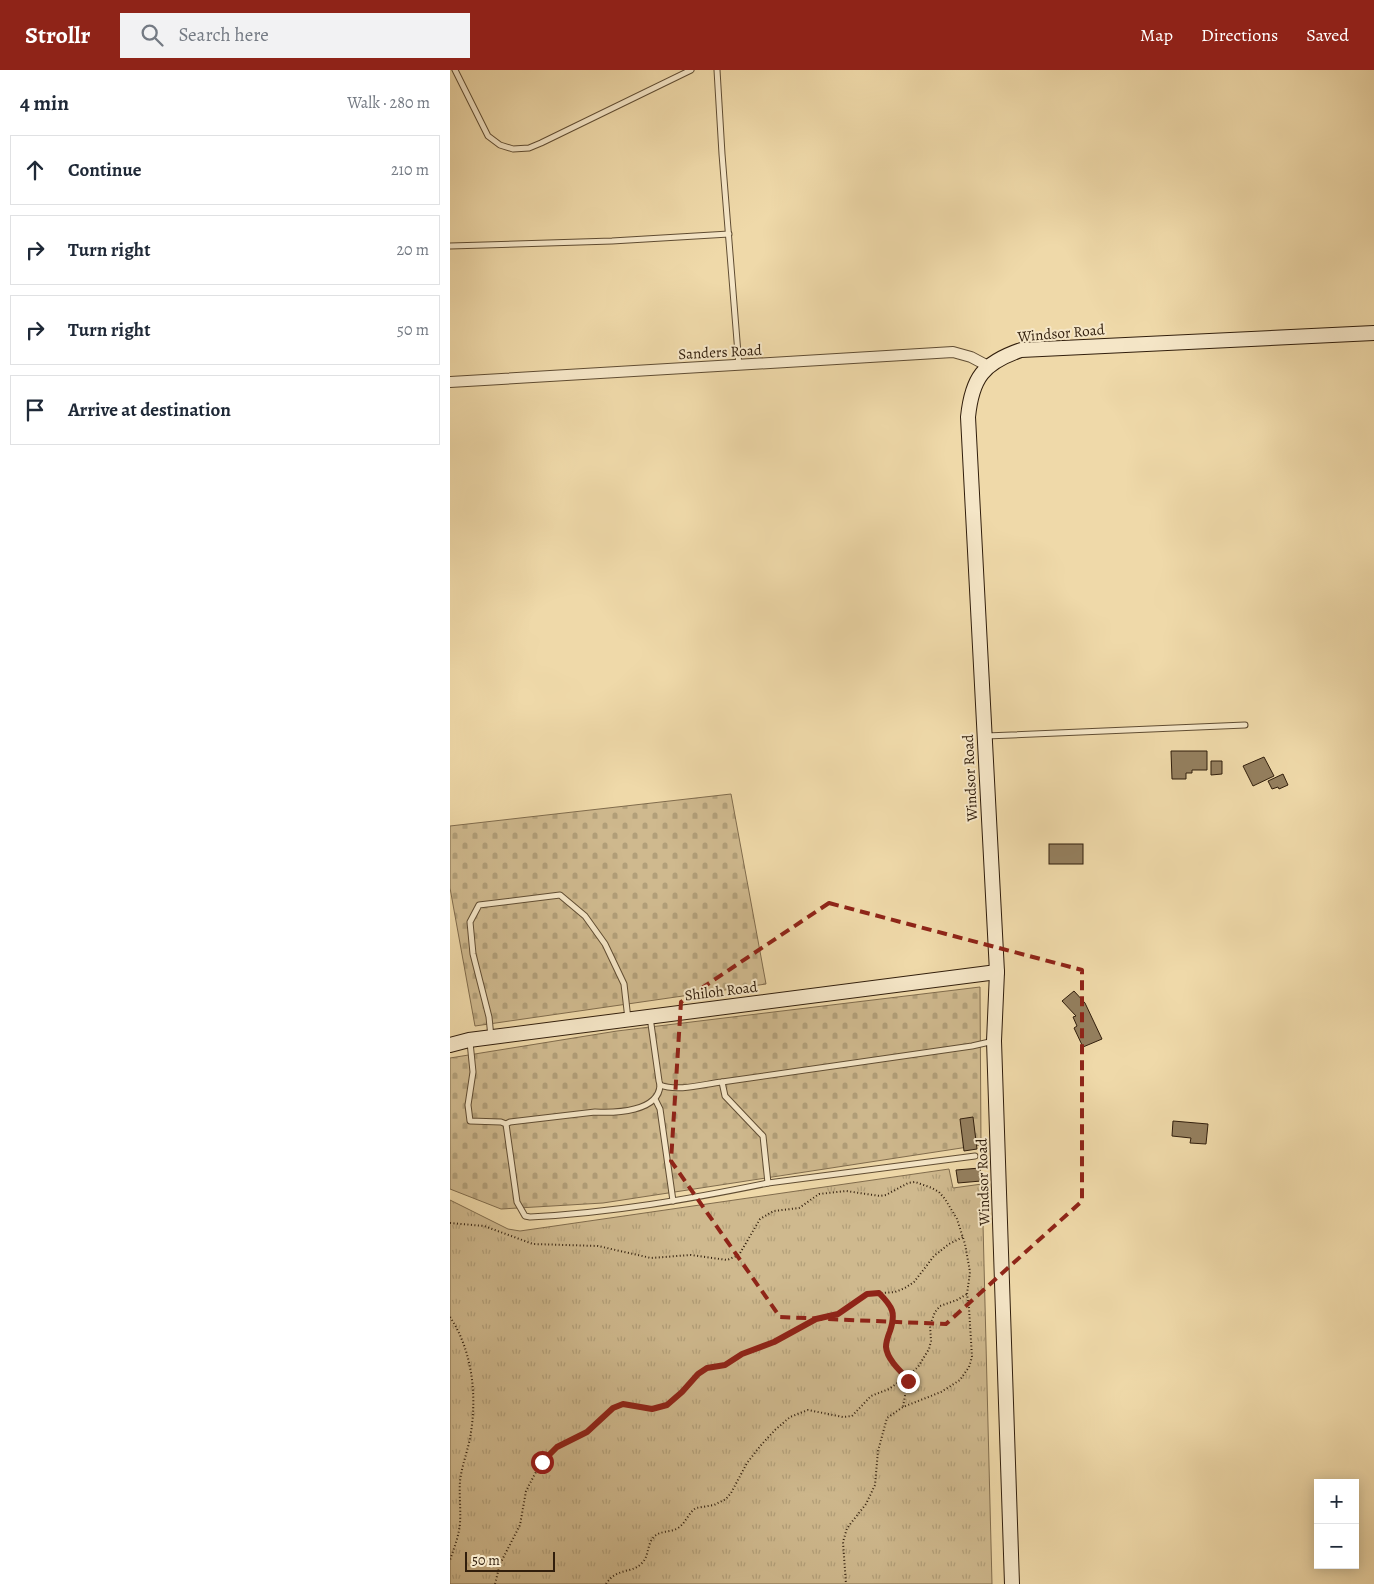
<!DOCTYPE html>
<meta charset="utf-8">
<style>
body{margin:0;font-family:Alegreya,serif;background:#f2f2f3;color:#1f2937}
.controls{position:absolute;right:15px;bottom:15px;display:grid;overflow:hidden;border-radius:0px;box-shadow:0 2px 12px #0003}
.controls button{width:45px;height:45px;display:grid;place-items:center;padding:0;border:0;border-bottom:1px solid #e0e1e3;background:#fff;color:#1f2937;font:25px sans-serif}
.scale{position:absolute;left:15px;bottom:12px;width:90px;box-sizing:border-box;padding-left:5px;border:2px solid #311e0c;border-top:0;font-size:14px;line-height:18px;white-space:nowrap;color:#311e0c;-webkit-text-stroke:4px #f5e6c7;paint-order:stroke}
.stop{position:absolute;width:15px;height:15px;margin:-11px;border:4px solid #8f2418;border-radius:50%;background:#fff}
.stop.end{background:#8f2418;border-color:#fff;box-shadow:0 1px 5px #0008}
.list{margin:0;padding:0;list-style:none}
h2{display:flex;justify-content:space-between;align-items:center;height:65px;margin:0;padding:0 20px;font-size:21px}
h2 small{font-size:16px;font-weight:400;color:#747a83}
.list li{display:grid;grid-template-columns:32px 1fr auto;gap:15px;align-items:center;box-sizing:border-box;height:70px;margin:0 10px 10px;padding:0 10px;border:1px solid #e0e1e3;border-radius:0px}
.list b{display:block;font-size:19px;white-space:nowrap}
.list em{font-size:16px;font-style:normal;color:#747a83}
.icon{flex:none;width:28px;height:28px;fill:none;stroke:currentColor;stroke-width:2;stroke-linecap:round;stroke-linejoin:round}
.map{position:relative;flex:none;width:924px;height:1514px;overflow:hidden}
header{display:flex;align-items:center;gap:30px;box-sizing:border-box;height:70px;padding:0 25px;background:#8f2418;color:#fff}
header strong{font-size:24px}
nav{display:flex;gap:28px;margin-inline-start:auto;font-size:18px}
.search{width:350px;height:45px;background:#f2f2f3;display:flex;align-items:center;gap:12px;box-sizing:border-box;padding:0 18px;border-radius:0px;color:#747a83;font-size:19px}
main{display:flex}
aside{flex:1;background:#fff}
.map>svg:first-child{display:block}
.grass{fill:url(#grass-tufts);stroke:#806c4d}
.cemetery{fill:url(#cemetery-stones);stroke:#806c4d}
.building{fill:#947f5e;stroke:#311e0c}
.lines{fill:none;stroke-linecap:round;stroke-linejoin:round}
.lane-casing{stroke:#604d33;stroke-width:7}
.street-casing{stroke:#604d33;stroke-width:12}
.secondary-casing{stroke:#311e0c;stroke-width:16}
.path{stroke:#311e0c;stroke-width:2;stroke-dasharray:1 2.5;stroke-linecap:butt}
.lane{stroke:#f5e6c7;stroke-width:5}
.street{stroke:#f5e6c7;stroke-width:10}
.secondary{stroke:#f5e6c7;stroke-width:14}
.route{stroke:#8f2418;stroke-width:6}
.marked{fill:none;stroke:#8f2418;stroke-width:4;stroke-dasharray:10 6;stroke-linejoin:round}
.labels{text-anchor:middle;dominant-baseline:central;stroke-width:4;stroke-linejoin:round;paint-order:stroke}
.street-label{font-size:15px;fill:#311e0c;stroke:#f5e6c7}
</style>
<header>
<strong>Strollr</strong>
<div class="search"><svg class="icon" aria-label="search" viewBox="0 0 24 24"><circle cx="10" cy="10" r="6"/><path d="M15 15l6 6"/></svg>Search here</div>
<nav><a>Map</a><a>Directions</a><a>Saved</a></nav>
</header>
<main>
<aside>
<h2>4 min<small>Walk · 280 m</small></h2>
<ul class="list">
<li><svg class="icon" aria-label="ahead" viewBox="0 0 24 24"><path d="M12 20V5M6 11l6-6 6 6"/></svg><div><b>Continue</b></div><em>210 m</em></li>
<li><svg class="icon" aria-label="right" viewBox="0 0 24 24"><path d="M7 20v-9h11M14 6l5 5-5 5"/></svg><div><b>Turn right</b></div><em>20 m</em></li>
<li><svg class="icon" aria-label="right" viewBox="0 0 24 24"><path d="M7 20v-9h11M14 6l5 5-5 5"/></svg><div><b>Turn right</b></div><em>50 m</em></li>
<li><svg class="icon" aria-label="arrive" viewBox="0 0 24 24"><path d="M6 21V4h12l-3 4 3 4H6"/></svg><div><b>Arrive at destination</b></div></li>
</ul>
</aside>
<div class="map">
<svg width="924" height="1514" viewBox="0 0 924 1514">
<defs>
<pattern id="grass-tufts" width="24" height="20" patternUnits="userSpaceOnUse" patternTransform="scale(1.25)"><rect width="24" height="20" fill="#cfb98e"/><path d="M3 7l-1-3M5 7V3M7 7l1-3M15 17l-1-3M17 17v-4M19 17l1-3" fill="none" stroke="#b29f79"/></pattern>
<pattern id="cemetery-stones" width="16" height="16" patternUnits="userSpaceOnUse" patternTransform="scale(1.25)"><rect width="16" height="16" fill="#cfb98e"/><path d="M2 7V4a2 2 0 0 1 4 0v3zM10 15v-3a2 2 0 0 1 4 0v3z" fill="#b29f79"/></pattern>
</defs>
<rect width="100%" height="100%" fill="#efd9a9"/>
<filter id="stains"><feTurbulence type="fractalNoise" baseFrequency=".004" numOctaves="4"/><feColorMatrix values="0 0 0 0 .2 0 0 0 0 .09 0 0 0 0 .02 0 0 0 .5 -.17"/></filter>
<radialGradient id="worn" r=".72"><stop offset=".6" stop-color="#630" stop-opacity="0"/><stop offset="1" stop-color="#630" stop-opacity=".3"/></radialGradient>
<path class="grass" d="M499,1099L503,1118L532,1114L542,1514H0V1130L58,1159L70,1161Z"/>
<g class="cemetery">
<path d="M281,724L316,914L25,956L0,818V756Z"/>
<path d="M530,917L531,1075L153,1133L51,1139L0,1119V988L167,961Z"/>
</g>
<g class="building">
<path d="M721,681H757V700H742V703H736V709H722Z"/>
<path d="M814,687L824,706L803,716L793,696Z"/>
<path d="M761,691H772V704L761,705Z"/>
<path d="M833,704L838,715L829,719L828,717L822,719L818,711Z"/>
<rect x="599" y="774" width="34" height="20"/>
<path d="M624,921L635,933L652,969L633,977L624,958L627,956L623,947L626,946L612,931Z"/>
<path d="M523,1047L527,1079L514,1081L510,1049Z"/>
<path d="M723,1051L758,1054L756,1074L740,1073L741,1068L722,1066Z"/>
<path d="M530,1098L531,1111L508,1113L506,1100Z"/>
</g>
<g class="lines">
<g class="lane-casing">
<g id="lane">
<path d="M5,0L38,66L50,75L63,79L79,78L91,73L241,0"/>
<path d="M267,0L272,84L289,296"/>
<path d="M0,176L162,171L279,164"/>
<path d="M536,666L795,655"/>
<path d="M200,947L209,1011L210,1015C228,1022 254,1014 272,1012L522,976L544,971"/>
<path d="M41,967L39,947L23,884L20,852L29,835L110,825L135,846L155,874L174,914L178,949"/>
<path d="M20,972L23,1002L18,1035L20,1051L51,1052L56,1054"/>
<path d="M210,1015C209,1042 165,1043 145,1042L60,1052L56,1054L67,1132L75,1146L80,1147C161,1143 240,1129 318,1113L313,1066L275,1026L272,1012"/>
<path d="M205,1029L210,1039L223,1131"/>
<path d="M318,1113L525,1086"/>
</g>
</g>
<g class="street-casing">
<path id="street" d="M0,312L503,282L521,287L538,296"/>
</g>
<g class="secondary-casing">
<g id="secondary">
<path d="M0,975L19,970L547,902"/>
<path d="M562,1514L544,971L547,902L518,347C522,308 533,293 571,280L924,263"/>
</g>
</g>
<g class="path">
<path d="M0,1153L34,1156L83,1174L148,1176L201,1188L241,1185L277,1190L289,1185L310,1149L324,1141L349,1138L369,1124L396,1121L430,1126L436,1125L458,1113L465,1112L482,1118L489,1122L495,1129L507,1149L515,1174L520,1202L517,1224L519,1238L522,1287L519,1297L510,1310L491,1322L453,1337L437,1348L428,1381L425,1415L416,1434L397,1458L393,1472L396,1514"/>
<path d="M429,1223C443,1237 446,1242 440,1261C438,1266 436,1272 436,1277C437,1289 450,1301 458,1309L453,1337"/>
<path d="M0,1247C22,1280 27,1324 21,1362C19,1378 12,1394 10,1411C9,1425 11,1439 10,1453C9,1466 4,1478 0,1490"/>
<path d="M45,1514L50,1494L70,1455L76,1421L87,1400L107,1377L137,1362L163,1338L173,1334L202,1339L217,1335L232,1322L248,1304L257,1299L275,1295L292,1284L324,1273L366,1249L387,1244L417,1224L445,1222L455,1218L464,1212L484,1186L499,1174L513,1167"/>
<path d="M156,1514C167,1497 182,1504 192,1493C199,1486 197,1475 203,1468C209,1460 220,1463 228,1458C236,1453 238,1443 246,1438L264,1435L276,1429L281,1423L297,1393L312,1374L325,1360L340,1347L358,1340L393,1347L402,1346L421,1326L439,1319L459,1305L468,1297L479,1279L481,1271L480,1255L485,1242L490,1236L507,1230L517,1224"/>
</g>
<use href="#lane" class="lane"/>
<use href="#street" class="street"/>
<use href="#secondary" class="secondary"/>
</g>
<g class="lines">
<path class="route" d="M92,1392L107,1377L137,1362L163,1338L173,1334L202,1339L217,1335L232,1322L248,1304L257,1298L275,1295L292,1284L324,1272L366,1249L388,1244L417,1224L429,1223C443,1237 446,1243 440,1261C438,1266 436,1272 436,1277C437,1289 450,1301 458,1309V1311"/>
</g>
<path class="marked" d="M379,833L632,900V1131L496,1254L330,1247L221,1091L231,932Z"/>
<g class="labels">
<g class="street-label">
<text transform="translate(611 263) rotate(-5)">Windsor Road</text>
<text transform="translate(270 282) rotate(-3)">Sanders Road</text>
<text transform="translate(520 708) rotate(-93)">Windsor Road</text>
<text transform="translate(271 921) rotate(-7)">Shiloh Road</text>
<text transform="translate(533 1112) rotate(-92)">Windsor Road</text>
</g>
</g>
<rect width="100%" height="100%" filter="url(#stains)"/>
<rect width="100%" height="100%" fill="url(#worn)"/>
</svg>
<div class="controls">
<button>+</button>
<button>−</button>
</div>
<div class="scale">50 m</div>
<div class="stop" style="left:92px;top:1392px"></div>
<div class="stop end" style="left:458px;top:1311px"></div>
</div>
</main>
